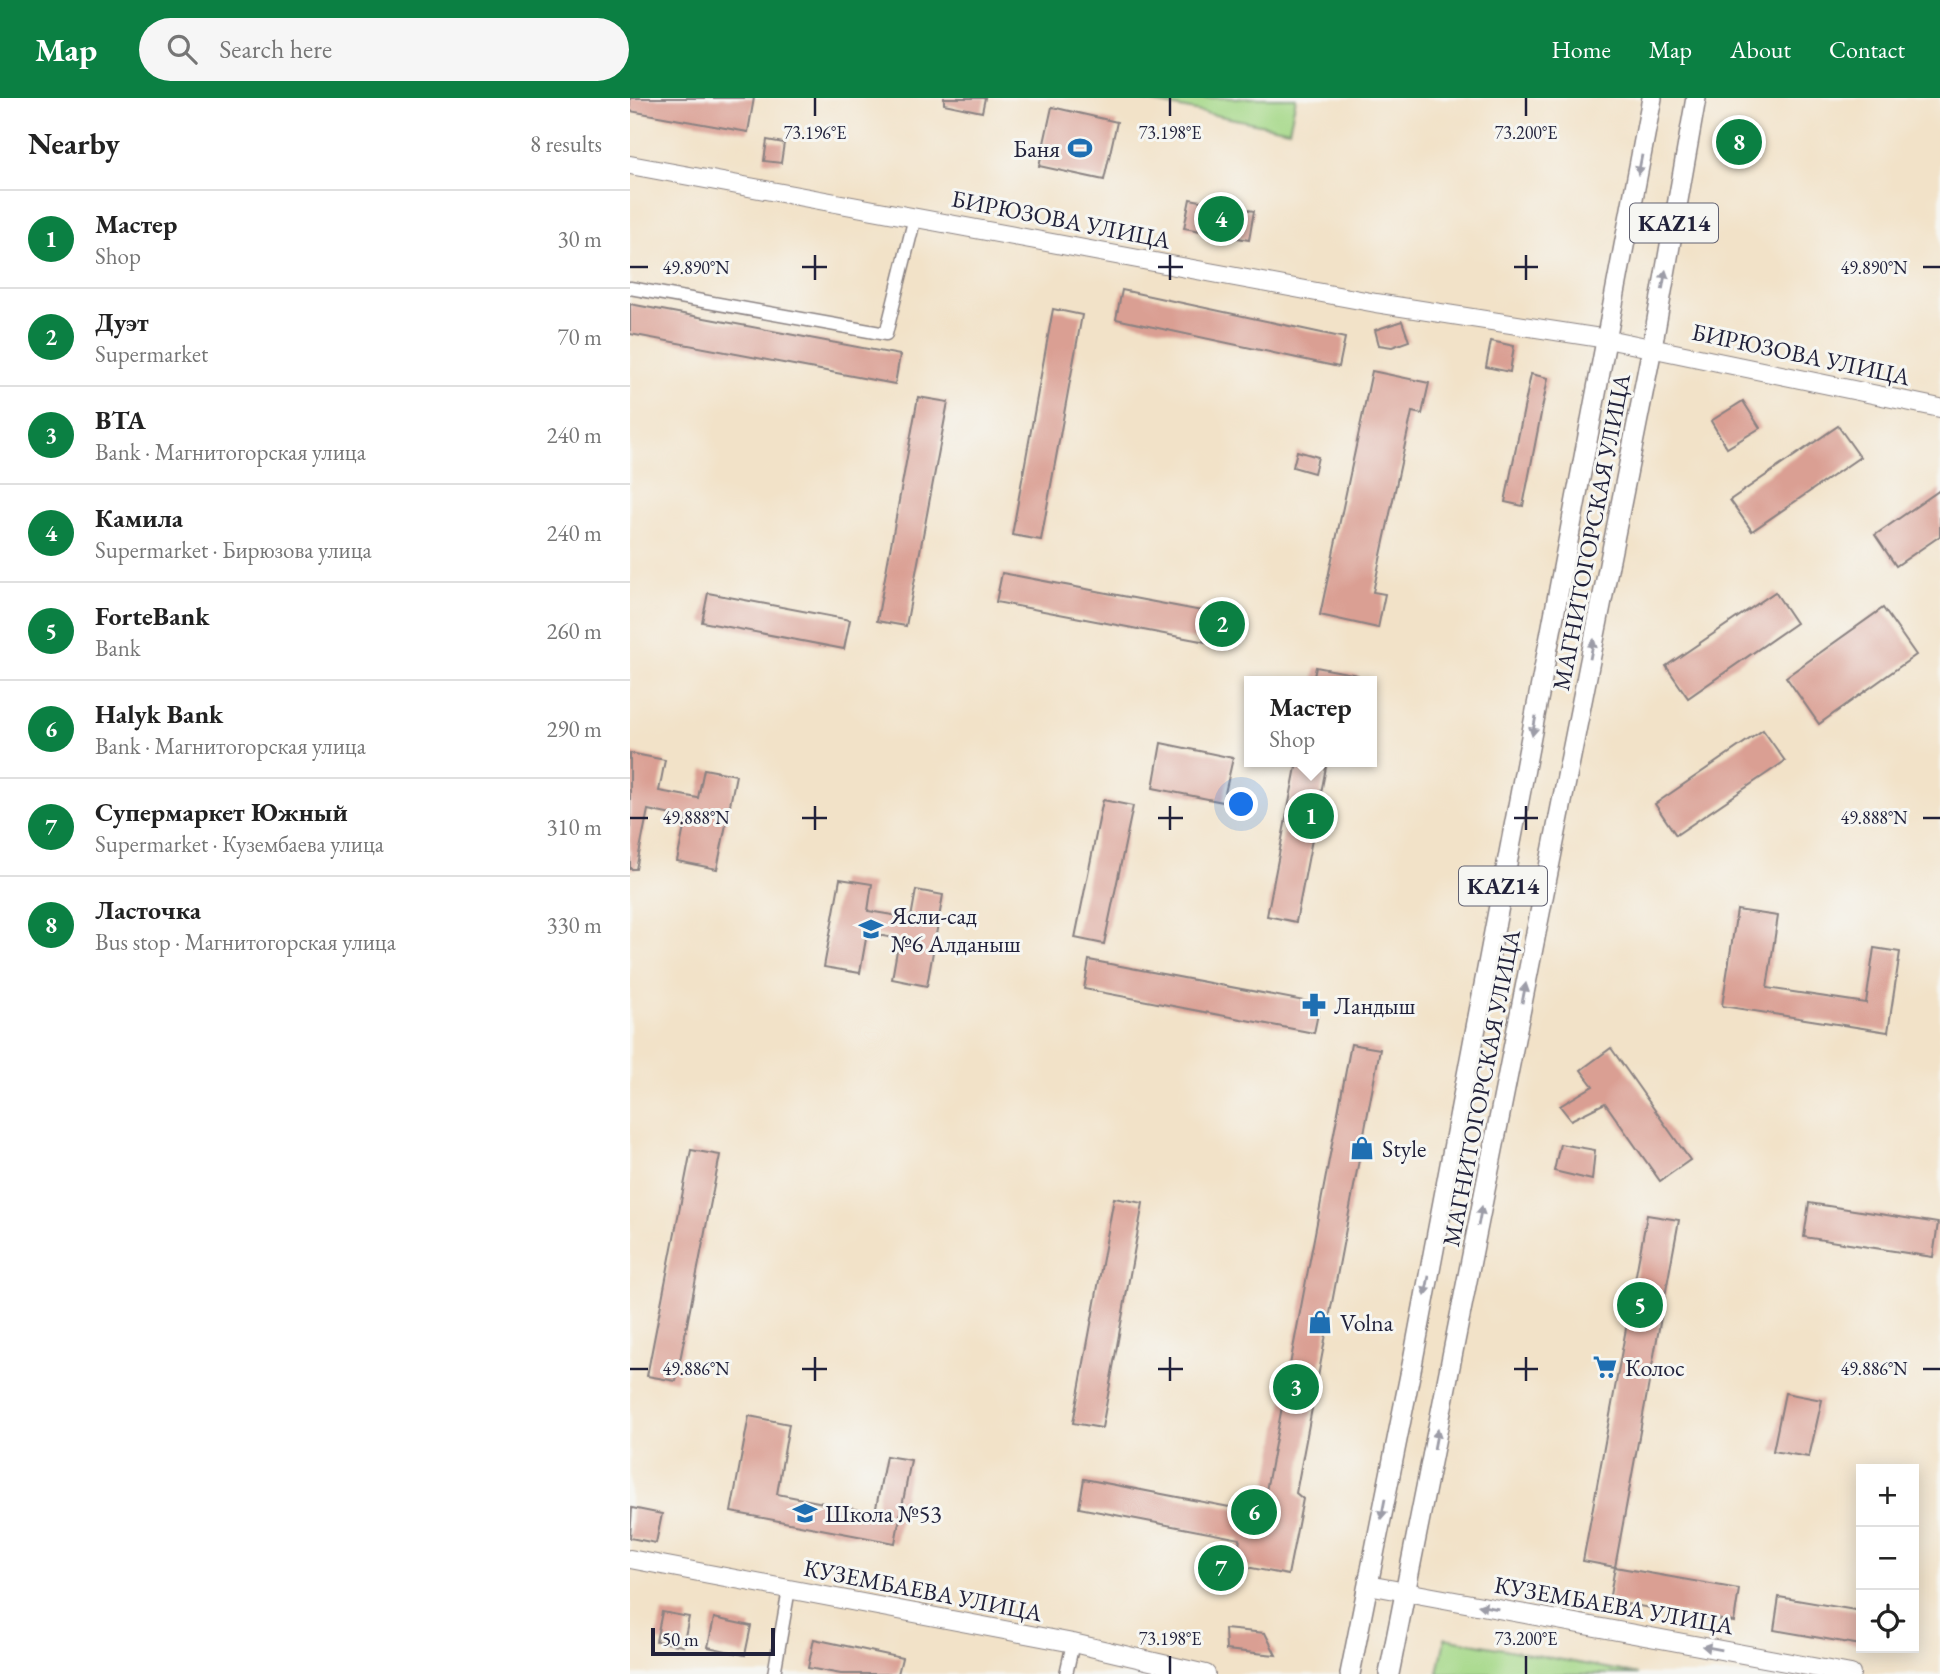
<!DOCTYPE html>
<meta charset="utf-8">
<style>
body{margin:0;font-family:"EB Garamond",serif;background:#f6f6f6;color:#222}
.controls{position:absolute;right:21px;bottom:21px;display:grid;overflow:hidden;border-radius:0px;box-shadow:0 4px 18px #0003}
.controls button{width:63px;height:63px;display:grid;place-items:center;padding:0;border:0;border-bottom:2px solid #e0e0e0;background:#fff;color:#222;font:35px sans-serif}
.scale{position:absolute;left:21px;bottom:18px;width:124px;box-sizing:border-box;padding-left:7px;border:4px solid #22223b;border-top:0;font-size:19px;line-height:24px;white-space:nowrap;color:#22223b;-webkit-text-stroke:5px #f6f6f2;paint-order:stroke}
.you{position:absolute;left:612px;top:707px;width:24px;height:24px;margin:-18px;border:5px solid #fff;border-radius:50%;background:#1a73e8;box-shadow:0 0 0 10px #1a73e833}
.badge{display:grid;place-items:center;width:46px;height:46px;border-radius:50%;background:#0b8043;color:#fff;font-size:23px;font-weight:700}
.pin{position:absolute;translate:-50% -50%;border:4px solid #fff;box-shadow:0 2px 7px #0006}
.popup{position:absolute;left:614px;top:578px;width:133px;height:91px;box-sizing:border-box;display:grid;place-content:center;border-radius:0px;background:#fff;filter:drop-shadow(0 2px 5px #0005);font-size:23px;white-space:nowrap;color:#767676}
.popup b{font-size:26px;color:#222}
.popup::after{content:'';position:absolute;left:50%;top:100%;margin-left:-14px;border:14px solid transparent;border-top-color:#fff}
.list{margin:0;padding:0;list-style:none}
h2{display:flex;justify-content:space-between;align-items:center;height:91px;margin:0;padding:0 28px;font-size:30px}
h2 small{font-size:23px;font-weight:400;color:#767676}
.list li{display:grid;grid-template-columns:46px 1fr auto;gap:21px;align-items:center;box-sizing:border-box;height:98px;padding:0 28px;border-top:2px solid #e0e0e0}
.list b{display:block;font-size:26px;white-space:nowrap}
.list p{margin:0;font-size:23px;white-space:nowrap;color:#767676}
.list em{font-size:23px;font-style:normal;color:#767676}
.icon{flex:none;width:38px;height:38px;fill:none;stroke:currentColor;stroke-width:2;stroke-linecap:round;stroke-linejoin:round}
.map{position:relative;flex:none;width:1310px;height:1576px;overflow:hidden}
header{display:flex;align-items:center;gap:42px;box-sizing:border-box;height:98px;padding:0 35px;background:#0b8043;color:#fff}
header strong{font-size:33px}
nav{display:flex;gap:38px;margin-inline-start:auto;font-size:24px}
.search{width:490px;height:63px;background:#f6f6f6;display:flex;align-items:center;gap:18px;box-sizing:border-box;padding:0 24px;border-radius:38px;color:#767676;font-size:26px}
main{display:flex}
aside{flex:1;background:#fff}
.map>svg:first-child{display:block}
.green{fill:#a5d888;stroke:#647d62;stroke-width:2}
.building{fill:#da9f93}
.lines{fill:none;stroke-linecap:round;stroke-linejoin:round}
.street-casing{stroke:#8a8282;stroke-width:15}
.secondary-casing{stroke:#8a8282;stroke-width:20}
.primary-casing{stroke:#8a8282;stroke-width:22}
.street{stroke:#fff;stroke-width:12}
.secondary{stroke:#fff;stroke-width:18}
.primary{stroke:#fff;stroke-width:19}
.oneway{fill:#9c9ca7}
.ticks{fill:none;stroke:#22223b;stroke-width:2.5}
.labels{text-anchor:middle;dominant-baseline:central;stroke-width:6;stroke-linejoin:round;paint-order:stroke}
.shield{fill:#f6f6f2;stroke:#626272;stroke-width:2}
.shield-label{font-size:23px;font-weight:bold;fill:#22223b}
.poi-label{font-size:24px;fill:#22223b;stroke:#f6f6f2;text-anchor:start}
.street-label{font-size:24px;fill:#22223b;stroke:#f6f6f2}
.ticks-label{font-size:18px;text-anchor:middle;fill:#22223b;stroke:#f6f6f2;stroke-width:6;stroke-linejoin:round;paint-order:stroke}
</style>
<header>
<strong>Map</strong>
<div class="search"><svg class="icon" aria-label="search" viewBox="0 0 24 24"><circle cx="10" cy="10" r="6"/><path d="M15 15l6 6"/></svg>Search here</div>
<nav><a>Home</a><a>Map</a><a>About</a><a>Contact</a></nav>
</header>
<main>
<aside>
<h2>Nearby<small>8 results</small></h2>
<ul class="list">
<li><span class="badge">1</span><div><b>Мастер</b><p>Shop</p></div><em>30 m</em></li>
<li><span class="badge">2</span><div><b>Дуэт</b><p>Supermarket</p></div><em>70 m</em></li>
<li><span class="badge">3</span><div><b>BTA</b><p>Bank · Магнитогорская улица</p></div><em>240 m</em></li>
<li><span class="badge">4</span><div><b>Камила</b><p>Supermarket · Бирюзова улица</p></div><em>240 m</em></li>
<li><span class="badge">5</span><div><b>ForteBank</b><p>Bank</p></div><em>260 m</em></li>
<li><span class="badge">6</span><div><b>Halyk Bank</b><p>Bank · Магнитогорская улица</p></div><em>290 m</em></li>
<li><span class="badge">7</span><div><b>Супермаркет Южный</b><p>Supermarket · Кузембаева улица</p></div><em>310 m</em></li>
<li><span class="badge">8</span><div><b>Ласточка</b><p>Bus stop · Магнитогорская улица</p></div><em>330 m</em></li>
</ul>
</aside>
<div class="map">
<svg width="1310" height="1576" viewBox="0 0 1310 1576">
<rect width="100%" height="100%" fill="#f6f6f2"/>
<filter id="ink" filterUnits="userSpaceOnUse"><feTurbulence type="fractalNoise" baseFrequency=".0143" numOctaves="2"/><feDisplacementMap in="SourceGraphic" scale="14" xChannelSelector="R" yChannelSelector="G"/><feConvolveMatrix kernelMatrix="1 2 1 2 8 2 1 2 1" color-interpolation-filters="sRGB"/></filter>
<filter id="wash" filterUnits="userSpaceOnUse"><feTurbulence type="fractalNoise" baseFrequency=".00686" numOctaves="4" result="noise"/><feDisplacementMap in="SourceGraphic" scale="28" xChannelSelector="R" yChannelSelector="G"/><feGaussianBlur stdDeviation="1.57" result="paint"/><feColorMatrix in="noise" values="0 0 0 0 0 0 0 0 0 0 0 0 0 0 0 0 0 1.4 0 .05"/><feComposite in="paint" operator="in"/></filter>
<g filter="url(#wash)">
<rect width="100%" height="100%" fill="#f2e2c8"/>
<g class="green">
<path d="M501,0H666L659,32Z"/>
<path d="M815,1540L1008,1576H808Z"/>
</g>
<g id="blocks">
<g class="building">
<path d="M0,0H124L118,34L0,13Z"/>
<path d="M314,0H355L352,14L314,6Z"/>
<path d="M422,9L487,24L474,82L409,68Z"/>
<path d="M137,42L154,45L151,65L134,63Z"/>
<path d="M560,101L624,113L619,142L554,130Z"/>
<path d="M492,192L715,240L709,269L486,221Z"/>
<path d="M0,206L270,257L265,286L0,236Z"/>
<path d="M423,211L452,217L411,442L382,437Z"/>
<path d="M772,223L779,243L762,249L749,247L745,232Z"/>
<path d="M861,243L884,248L880,274L856,269Z"/>
<path d="M742,273L799,285L792,316L782,314L743,494L755,496L748,530L690,517Z"/>
<path d="M901,276L918,280L893,408L875,404Z"/>
<path d="M288,299L318,304L276,528L247,523Z"/>
<path d="M1113,303L1130,330L1097,350L1081,323Z"/>
<path d="M1208,328L1230,359L1122,433L1100,402Z"/>
<path d="M667,353L688,359L684,375L663,369Z"/>
<path d="M1310,392V438L1266,468L1245,437Z"/>
<path d="M372,475L598,518L592,547L366,504Z"/>
<path d="M1145,494L1166,525L1058,600L1036,568Z"/>
<path d="M78,495L220,522L214,551L72,524Z"/>
<path d="M1253,510L1286,557L1189,626L1156,579Z"/>
<path d="M686,569L728,577L727,583H683Z"/>
<path d="M1133,632L1155,663L1046,737L1025,706Z"/>
<path d="M531,645L603,660L593,704L523,690Z"/>
<path d="M0,655L35,662L29,693L68,700L74,671L106,677L87,771L47,763L56,720L18,712L6,771H0Z"/>
<path d="M667,664H697L666,824L637,818Z"/>
<path d="M473,702L503,708L474,846L445,840Z"/>
<path d="M210,781L242,786L238,813L281,820L286,792L313,797L297,888L262,881L269,841L237,835L230,875L194,869Z"/>
<path d="M1107,812L1148,818L1137,890L1236,905L1244,850L1270,854L1258,934L1092,908Z"/>
<path d="M459,862L690,906L684,935L454,891Z"/>
<path d="M721,946L750,951L666,1395L673,1401L658,1477L606,1467L610,1441L449,1410L454,1381L615,1412L617,1392L636,1393Z"/>
<path d="M981,950L1060,1062L1030,1083L975,1005L941,1022L930,1008L963,988L951,972Z"/>
<path d="M930,1046L965,1052L962,1082L924,1073Z"/>
<path d="M61,1052L90,1057L46,1283L17,1278Z"/>
<path d="M484,1100L513,1105L472,1330L443,1325Z"/>
<path d="M1179,1105L1308,1125L1303,1159L1174,1139Z"/>
<path d="M1017,1117L1049,1122L985,1469L953,1463Z"/>
<path d="M1155,1295L1192,1302L1179,1359L1143,1353Z"/>
<path d="M119,1318L159,1326L147,1396L245,1415L256,1358L281,1362L265,1445L101,1414Z"/>
<path d="M2,1410L32,1416L26,1445L0,1440Z"/>
<path d="M985,1469L1109,1491L1104,1524L979,1503Z"/>
<path d="M1149,1499L1231,1513V1547L1144,1532Z"/>
<path d="M32,1514L59,1519L53,1548L26,1543Z"/>
<path d="M84,1520L121,1528L115,1557L78,1549Z"/>
<path d="M595,1531L635,1535L646,1557L596,1552Z"/>
<path d="M184,1541L272,1560L268,1576H211L178,1570Z"/>
</g>
</g>
</g>
<g filter="url(#ink)">
<use href="#blocks" fill-opacity="0" stroke="#8a8282" stroke-width="2"/>
<g class="lines">
<g class="street-casing">
<g id="street">
<path d="M0,190L256,236L285,119"/>
<path d="M144,1576L159,1491"/>
<path d="M436,1576L443,1545"/>
</g>
</g>
<g class="secondary-casing">
<g id="secondary">
<path d="M0,67L746,205L977,241L1310,310"/>
<path d="M0,1461L443,1545L576,1576"/>
<path d="M738,1487L1221,1576"/>
</g>
</g>
<g class="primary-casing">
<g id="primary">
<path d="M720,1576L783,1262L1022,0"/>
<path d="M759,1576L1022,250L1066,0"/>
</g>
</g>
<use href="#street" class="street"/>
<use href="#secondary" class="secondary"/>
<use href="#primary" class="primary"/>
</g>
<defs><path id="oneway-solid" d="M-6-.8H1V-3.2L6.5 0L1 3.2V.8H-6Z" transform="scale(1.75)"/></defs>
<g class="oneway">
<use href="#oneway-solid" transform="translate(1010 67) rotate(101)"/>
<use href="#oneway-solid" transform="translate(1034 182) rotate(-80)"/>
<use href="#oneway-solid" transform="translate(962 551) rotate(-79)"/>
<use href="#oneway-solid" transform="translate(904 628) rotate(101)"/>
<use href="#oneway-solid" transform="translate(894 895) rotate(-79)"/>
<use href="#oneway-solid" transform="translate(850 1118) rotate(-79)"/>
<use href="#oneway-solid" transform="translate(797 1188) rotate(101)"/>
<use href="#oneway-solid" transform="translate(806 1341) rotate(-79)"/>
<use href="#oneway-solid" transform="translate(753 1411) rotate(101)"/>
<use href="#oneway-solid" transform="translate(858 1509) rotate(-170)"/>
<use href="#oneway-solid" transform="translate(1082 1550) rotate(-170)"/>
</g>
</g>
<path class="ticks" d="M185,0V18M540,0V18M896,0V18M185,157V182M540,157V182M896,157V182M0,169H18M172,169H197M528,169H553M884,169H908M1293,169H1310M185,708V732M540,708V732M896,708V732M0,720H18M172,720H197M528,720H553M884,720H908M1293,720H1310M185,1259V1283M540,1259V1283M896,1259V1283M0,1271H18M172,1271H197M528,1271H553M884,1271H908M1293,1271H1310M540,1558V1576M896,1558V1576"/>
<defs>
<g id="stadium-bare" transform="scale(1.89)"><path d="M0-5a6.5 5 0 1 0 0 10a6.5 5 0 1 0 0-10ZM-3.5-1.8h7v3.6h-7Z" fill="#1f6fb2" stroke="#f6f6f2" stroke-width="2.5" paint-order="stroke"/></g>
<g id="school-bare" transform="scale(1.89)"><path d="M0-5L7-2L0 1L-7-2ZM-4 1L0 2.5L4 1V4Q0 6-4 4Z" fill="#1f6fb2" stroke="#f6f6f2" stroke-width="2.5" paint-order="stroke"/></g>
<g id="pharmacy-bare" transform="scale(1.89)"><path d="M-2-6h4v4h4v4h-4v4h-4v-4h-4v-4h4Z" fill="#1f6fb2" stroke="#f6f6f2" stroke-width="2.5" paint-order="stroke"/></g>
<g id="shop-bare" transform="scale(1.89)"><path d="M-5-2.5h2.3a2.7 3.5 0 0 1 5.4 0H5L5.5 6h-11ZM-1.5-2.5h3a1.5 2.3 0 0 0-3 0Z" fill="#1f6fb2" stroke="#f6f6f2" stroke-width="2.5" paint-order="stroke"/></g>
<g id="supermarket-bare" transform="scale(1.89)"><path d="M-6-5.5h2.5l.6 2H6L4.5 2H-2.5L-4.4-4H-6ZM-1.5 3.2a1.3 1.3 0 1 0 .1 0ZM3 3.2a1.3 1.3 0 1 0 .1 0Z" fill="#1f6fb2" stroke="#f6f6f2" stroke-width="2.5" paint-order="stroke"/></g>
</defs>
<g fill-rule="evenodd">
<use href="#stadium-bare" x="450" y="50"/>
<use href="#school-bare" x="241" y="831"/>
<use href="#pharmacy-bare" x="684" y="907"/>
<use href="#shop-bare" x="732" y="1050"/>
<use href="#shop-bare" x="690" y="1224"/>
<use href="#supermarket-bare" x="975" y="1269"/>
<use href="#school-bare" x="175" y="1415"/>
</g>
<g class="labels">
<g class="shield">
<rect x="1000" y="105.5" width="88" height="39" rx="5"/>
<rect x="829" y="768.5" width="88" height="39" rx="5"/>
</g>
<g class="shield-label">
<text x="1044" y="125">KAZ14</text>
<text x="873" y="788">KAZ14</text>
</g>
<g class="poi-label">
<text x="430" y="50" text-anchor="end">Баня</text>
<text x="261" y="817">Ясли-сад<tspan x="261" dy="28">№6 Алданыш</tspan></text>
<text x="704" y="907">Ландыш</text>
<text x="752" y="1050">Style</text>
<text x="710" y="1224">Volna</text>
<text x="995" y="1269">Колос</text>
<text x="195" y="1415">Школа №53</text>
</g>
<g class="street-label">
<text transform="translate(431 121) rotate(11)">БИРЮЗОВА УЛИЦА</text>
<text transform="translate(1171 256) rotate(12)">БИРЮЗОВА УЛИЦА</text>
<text transform="translate(961 434) rotate(-79)">МАГНИТОГОРСКАЯ УЛИЦА</text>
<text transform="translate(851 990) rotate(-79)">МАГНИТОГОРСКАЯ УЛИЦА</text>
<text transform="translate(293 1492) rotate(11)">КУЗЕМБАЕВА УЛИЦА</text>
<text transform="translate(984 1507) rotate(10)">КУЗЕМБАЕВА УЛИЦА</text>
</g>
</g>
<g class="ticks-label">
<text x="185" y="41">73.196°E</text>
<text x="540" y="41">73.198°E</text>
<text x="896" y="41">73.200°E</text>
<text x="66" y="176">49.890°N</text>
<text x="1244" y="176">49.890°N</text>
<text x="66" y="726">49.888°N</text>
<text x="1244" y="726">49.888°N</text>
<text x="66" y="1277">49.886°N</text>
<text x="1244" y="1277">49.886°N</text>
<text x="540" y="1547">73.198°E</text>
<text x="896" y="1547">73.200°E</text>
</g>
</svg>
<div class="controls">
<button>+</button>
<button>−</button>
<button><svg class="icon" aria-label="locate" viewBox="0 0 24 24"><circle cx="12" cy="12" r="6"/><path d="M12 2v4M12 18v4M2 12h4M18 12h4"/></svg></button>
</div>
<div class="scale">50 m</div>
<div class="you"></div>
<div class="pin badge" style="left:681px;top:718px">1</div>
<div class="popup"><b>Мастер</b>Shop</div>
<div class="pin badge" style="left:592px;top:526px">2</div>
<div class="pin badge" style="left:666px;top:1289px">3</div>
<div class="pin badge" style="left:591px;top:121px">4</div>
<div class="pin badge" style="left:1010px;top:1207px">5</div>
<div class="pin badge" style="left:624px;top:1414px">6</div>
<div class="pin badge" style="left:591px;top:1470px">7</div>
<div class="pin badge" style="left:1109px;top:44px">8</div>
</div>
</main>
